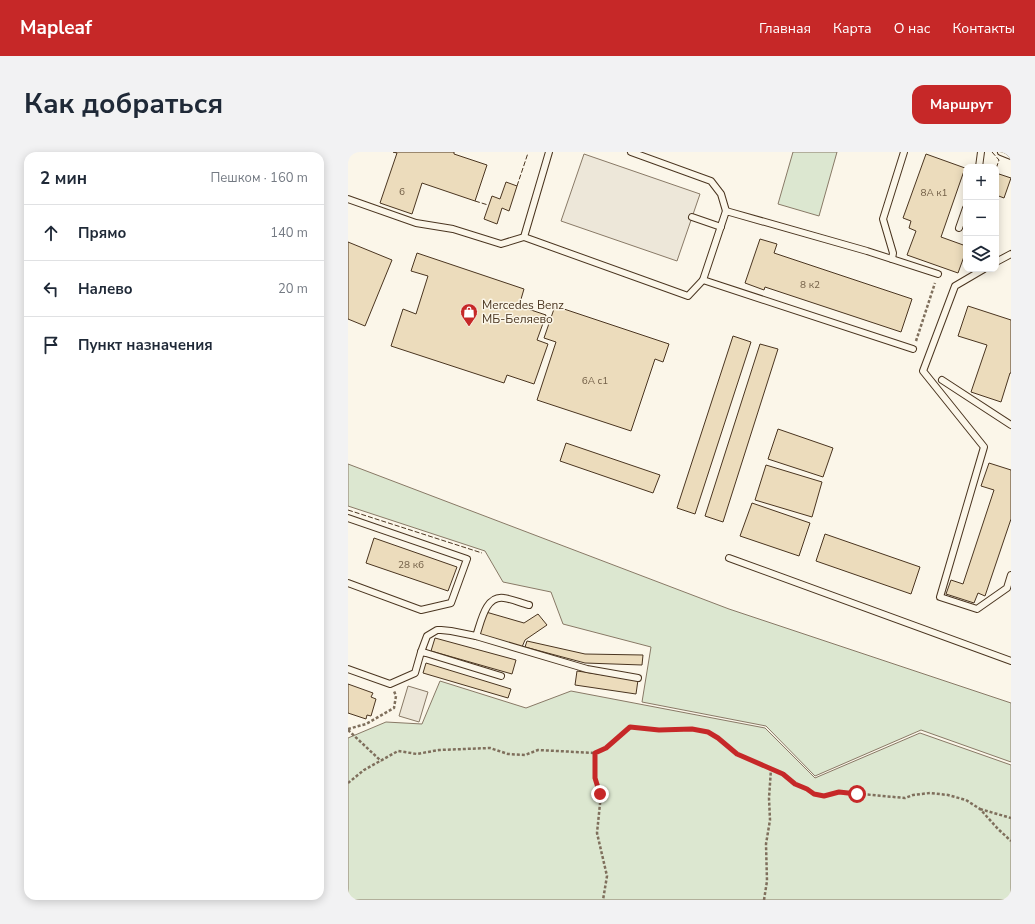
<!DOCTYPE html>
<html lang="ru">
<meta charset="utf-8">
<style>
body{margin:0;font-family:"Nunito Sans",sans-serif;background:#f2f2f3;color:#1f2937}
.controls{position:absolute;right:12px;top:12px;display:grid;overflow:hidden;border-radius:8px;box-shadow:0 2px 10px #0003}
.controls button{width:36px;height:36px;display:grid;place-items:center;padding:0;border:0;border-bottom:1px solid #e0e1e3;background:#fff;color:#1f2937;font:20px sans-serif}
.stop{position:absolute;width:12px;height:12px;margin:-9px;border:3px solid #c62828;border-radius:50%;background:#fff}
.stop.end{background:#c62828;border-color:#fff;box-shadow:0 1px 4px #0008}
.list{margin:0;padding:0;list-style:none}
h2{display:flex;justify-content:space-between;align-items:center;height:52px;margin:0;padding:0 16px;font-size:17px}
h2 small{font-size:13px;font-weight:400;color:#747a83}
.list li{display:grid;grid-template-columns:26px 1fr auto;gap:12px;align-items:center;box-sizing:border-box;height:56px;padding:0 16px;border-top:1px solid #e0e1e3}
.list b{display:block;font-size:15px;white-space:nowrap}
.list em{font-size:13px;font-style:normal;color:#747a83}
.icon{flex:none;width:22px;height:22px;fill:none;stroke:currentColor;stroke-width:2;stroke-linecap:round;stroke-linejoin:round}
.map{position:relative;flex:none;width:663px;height:748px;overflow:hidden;border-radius:12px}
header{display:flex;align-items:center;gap:24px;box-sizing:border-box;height:56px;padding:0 20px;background:#c62828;color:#fff}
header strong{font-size:19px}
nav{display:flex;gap:22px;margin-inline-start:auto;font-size:14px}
.intro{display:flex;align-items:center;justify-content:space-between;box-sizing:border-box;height:96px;padding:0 24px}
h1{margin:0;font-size:28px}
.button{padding:10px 18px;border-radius:12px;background:#c62828;color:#fff;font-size:14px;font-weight:700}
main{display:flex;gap:24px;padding:0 24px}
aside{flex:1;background:#fff;border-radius:12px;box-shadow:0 2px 10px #0003}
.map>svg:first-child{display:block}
.green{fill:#dce7d0;stroke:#887966}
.parking{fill:#ede7d9;stroke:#887966}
.building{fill:#ecdcbc;stroke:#4a3520}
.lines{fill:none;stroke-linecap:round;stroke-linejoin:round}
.service-casing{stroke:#4a3520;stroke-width:8}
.path{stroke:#7f6f5c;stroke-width:2.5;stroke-dasharray:3 2;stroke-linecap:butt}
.service{stroke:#fbf6e9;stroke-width:6}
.fence{stroke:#4a3520;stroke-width:1;stroke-dasharray:5 2;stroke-linecap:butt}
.route{stroke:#c62828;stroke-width:5}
.labels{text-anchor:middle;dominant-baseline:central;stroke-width:3;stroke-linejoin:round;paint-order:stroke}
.number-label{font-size:10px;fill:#725f47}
.poi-label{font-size:12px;fill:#4a3520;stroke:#fbf6e9;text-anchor:start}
</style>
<header>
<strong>Mapleaf</strong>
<nav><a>Главная</a><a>Карта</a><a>О нас</a><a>Контакты</a></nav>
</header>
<div class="intro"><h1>Как добраться</h1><a class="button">Маршрут</a></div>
<main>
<aside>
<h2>2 мин<small>Пешком · 160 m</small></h2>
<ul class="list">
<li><svg class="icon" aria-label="ahead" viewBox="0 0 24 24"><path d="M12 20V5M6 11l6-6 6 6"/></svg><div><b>Прямо</b></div><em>140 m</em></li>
<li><svg class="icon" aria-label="left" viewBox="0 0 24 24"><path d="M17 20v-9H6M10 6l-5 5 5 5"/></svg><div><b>Налево</b></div><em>20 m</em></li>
<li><svg class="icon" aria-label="arrive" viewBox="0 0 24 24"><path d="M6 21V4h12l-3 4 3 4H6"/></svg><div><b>Пункт назначения</b></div></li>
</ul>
</aside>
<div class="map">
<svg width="663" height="748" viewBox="0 0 663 748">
<rect width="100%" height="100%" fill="#fbf6e9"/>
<g class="green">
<path d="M445,0H489L471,64L430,52Z"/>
<path d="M0,312L381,457L663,551V610L573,578L467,624L418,574L294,550L303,495L215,472L203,440L155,430L137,399L0,354Z"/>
<path d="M92,529L178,556L223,539L417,576L467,626L572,581L663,613V748H0V586L38,570L74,572Z"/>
</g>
<g class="parking">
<path d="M236,2L352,42L329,109L213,69Z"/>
<path d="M60,534L80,540L71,570L51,564Z"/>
</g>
<g class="building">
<path d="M45,0H106V2L139,13L127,49L74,31L64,62L32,51L49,1Z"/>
<path d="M578,2L617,16L593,85L618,94V99L610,121L559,103L568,79L561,76L563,69L555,66Z"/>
<path d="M648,21L663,26L656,46L648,43Z"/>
<path d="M158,30L169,34L161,59L154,56L149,72L136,67L144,44L152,47Z"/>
<path d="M412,87L429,92L426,101L564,147L553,180L417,135L416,138L397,131Z"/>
<path d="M0,90L44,108L17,174L0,167Z"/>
<path d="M69,101L176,137L171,154L198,163L189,188L200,192L186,232L159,223L156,231L43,194L55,157L68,162L80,124L63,119Z"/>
<path d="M207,154L321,192L315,210L307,207L283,279L189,248L208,190L196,186Z"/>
<path d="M620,154L663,168V221H662L653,250L623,240L639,193L610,184Z"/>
<path d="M385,184L403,190L347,362L329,356Z"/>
<path d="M412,192L430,197L375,370L357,364Z"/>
<path d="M430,277L485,296L475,325L420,307Z"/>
<path d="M218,291L312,323L305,341L212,309Z"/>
<path d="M641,311L663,318V367L637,444L630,441L626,451L598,442L603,428L615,432L646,338L633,334Z"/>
<path d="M418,313L474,330L464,365L407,348Z"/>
<path d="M404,351L462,371L451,404L392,384Z"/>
<path d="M477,382L572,415L563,442L468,409Z"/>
<path d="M26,386L109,415L100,439L18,411Z"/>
<path d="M138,460L176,471L190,462L199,473L177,488L174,495L131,483Z"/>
<path d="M87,486L168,508L164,522L83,499Z"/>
<path d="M179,489L237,502L295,503L294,513L237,511L177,495Z"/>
<path d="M78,511L163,537L160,546L75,521Z"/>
<path d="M229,519L290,528L288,542L227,533Z"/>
<path d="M0,532L25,541L23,545L28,547L23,564L19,563L18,567L0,561Z"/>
</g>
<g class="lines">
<g class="service-casing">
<g id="service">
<path d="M283,0L363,29L373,42L378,59"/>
<path d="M653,0L663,4"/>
<path d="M631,15L633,0"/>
<path d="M0,47L68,71L105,77L153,92L176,85L201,0"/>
<path d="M344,65L373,75"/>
<path d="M611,76L618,56"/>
<path d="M176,85L340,144L355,128"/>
<path d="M544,107L545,101L535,67L556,0"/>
<path d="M648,110L663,102"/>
<path d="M636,117L607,134L575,219L636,295L592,445L629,457L659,436L663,423"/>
<path d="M565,197L355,128L378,59L519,99L590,122"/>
<path d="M594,228L663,273"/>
<path d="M0,366L119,407L103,451L73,458L0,431"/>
<path d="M381,406L663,509"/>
<path d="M128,484C133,471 137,443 156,446C164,447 173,451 181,453"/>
<path d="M73,500L78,501L153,524"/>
<path d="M0,517L42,532L67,521L73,500L79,484L89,478H93L103,479L128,484L239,517L290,526"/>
</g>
</g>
<g class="path">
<path d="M568,189L587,131"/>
<path d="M0,577L18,572L46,556L48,544L46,539"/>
<path d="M0,578L33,609"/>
<path d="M247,601V626L253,642L249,681L259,724L255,748"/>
<path d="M0,631L16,618L50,599L69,602L91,598L142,596L160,602L177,603L190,598L247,601L258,596L282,575L311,578L344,577L360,580L370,586L389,602L435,622L447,632L459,637L466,642L476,644L491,640L557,646L565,643L582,641L600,643L618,648L632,657L650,677L663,689"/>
<path d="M632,657L663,666"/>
<path d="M416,748L419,729L418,692L422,668L421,646L423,617"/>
</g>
<use href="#service" class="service"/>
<g class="fence">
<path d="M644,0L651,8L648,17"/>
<path d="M169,34L180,1"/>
<path d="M127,49L140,53"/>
<path d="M0,358L134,401"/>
</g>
</g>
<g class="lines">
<path class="route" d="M252,642L247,626V601L258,596L282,575L311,578L344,577L360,580L370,586L389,602L435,622L447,632L459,637L466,642L476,644L491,640L509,642"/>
</g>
<defs>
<g id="shop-pin" transform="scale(0.9)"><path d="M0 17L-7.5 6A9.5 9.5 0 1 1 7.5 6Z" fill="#c62828" stroke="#fbf6e9"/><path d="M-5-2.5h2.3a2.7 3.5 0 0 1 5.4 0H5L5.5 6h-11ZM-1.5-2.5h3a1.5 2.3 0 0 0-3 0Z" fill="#fff"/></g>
</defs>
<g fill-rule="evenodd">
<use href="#shop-pin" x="121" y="160"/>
</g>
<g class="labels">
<g class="number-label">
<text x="54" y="40">6</text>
<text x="586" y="41">8А к1</text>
<text x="462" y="133">8 к2</text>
<text x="247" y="229">6А с1</text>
<text x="63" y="413">28 к6</text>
</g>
<g class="poi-label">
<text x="134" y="153">Mercedes Benz<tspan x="134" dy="14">МБ-Беляево</tspan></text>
</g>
</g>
</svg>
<div class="controls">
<button>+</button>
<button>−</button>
<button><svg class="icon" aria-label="layers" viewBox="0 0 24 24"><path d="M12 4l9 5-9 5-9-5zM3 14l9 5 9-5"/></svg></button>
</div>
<div class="stop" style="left:509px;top:642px"></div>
<div class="stop end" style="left:252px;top:642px"></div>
</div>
</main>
